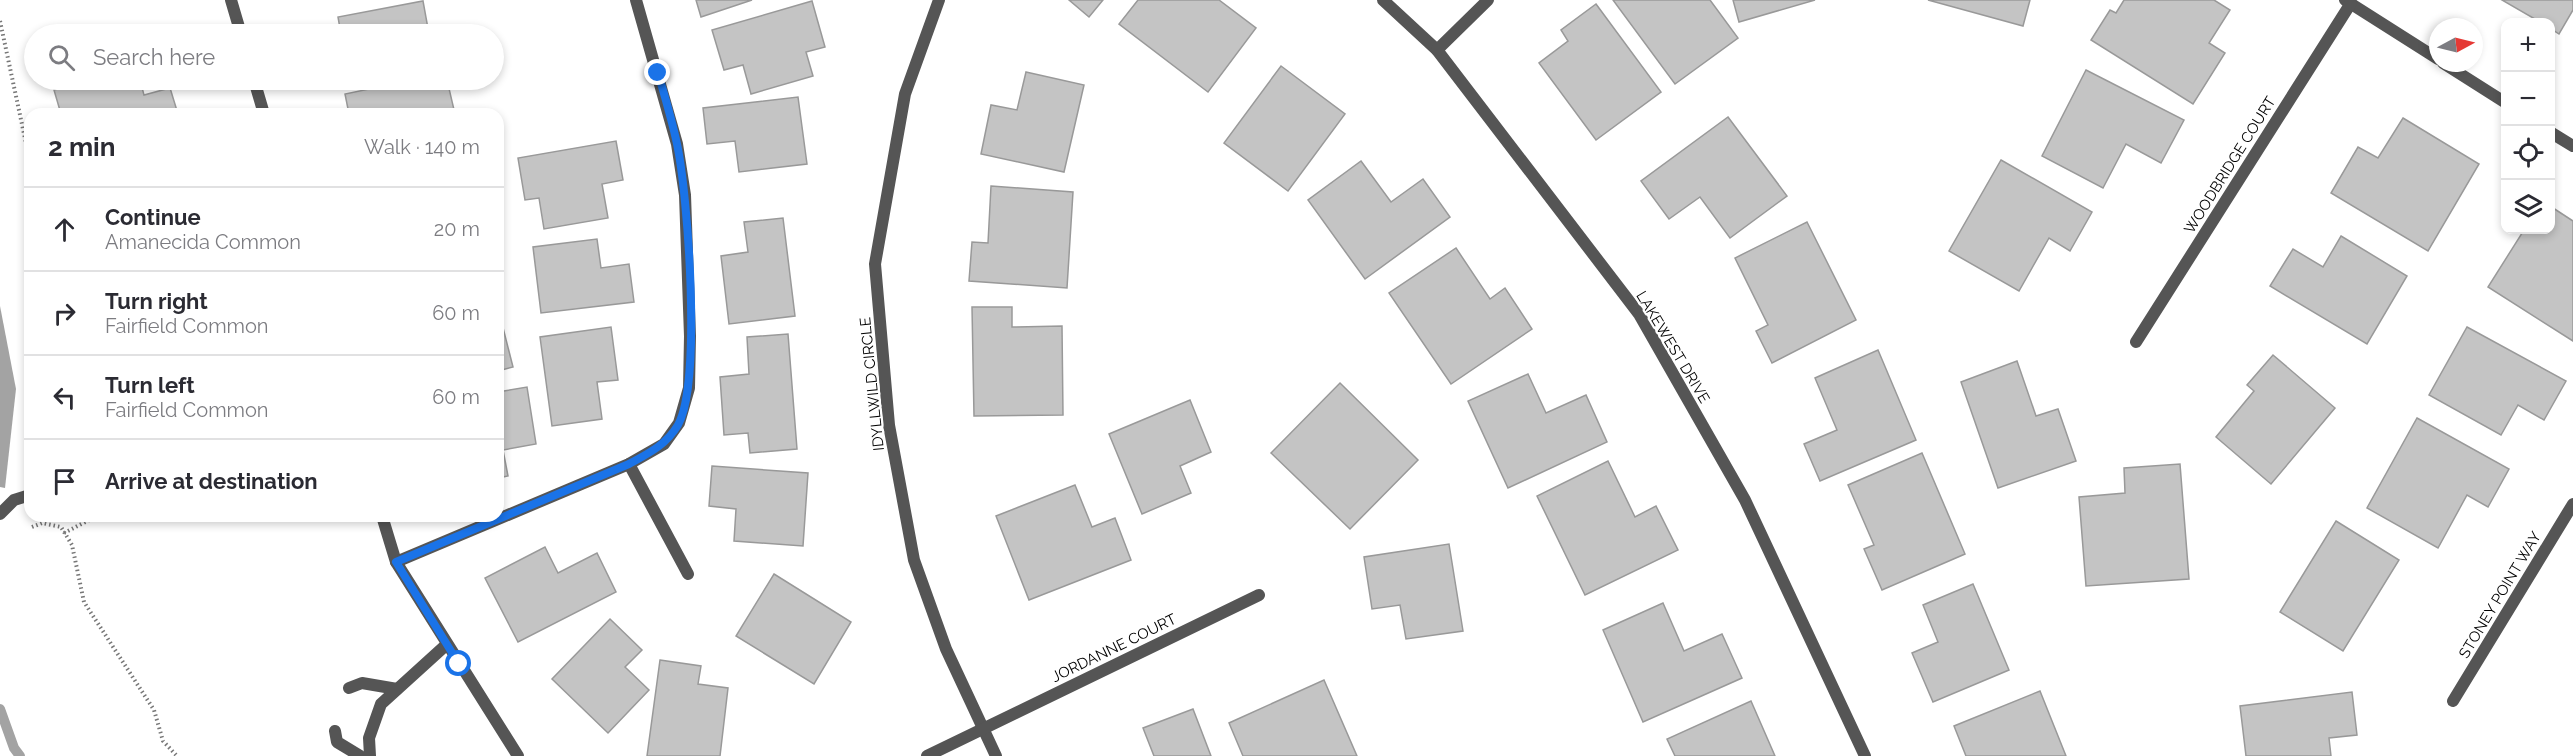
<!DOCTYPE html>
<meta charset="utf-8">
<style>
body{margin:0;font-family:Raleway,sans-serif;background:#f2f2f3;color:#2b2b33}
.controls{position:absolute;right:18px;top:18px;display:grid;overflow:hidden;border-radius:12px;box-shadow:0 3px 9px #0003}
.controls button{width:54px;height:54px;display:grid;place-items:center;padding:0;border:0;border-bottom:2px solid #e1e1e2;background:#fff;color:#2b2b33;font:30px sans-serif}
.compass{position:absolute;left:2429px;top:18px;width:54px;height:54px;border-radius:50%;background:#fff;box-shadow:0 3px 9px #0003;rotate:83deg}
.stop{position:absolute;width:18px;height:18px;margin:-14px;border:4px solid #1a73e8;border-radius:50%;background:#fff}
.stop.end{background:#1a73e8;border-color:#fff;box-shadow:0 2px 6px #0008}
.list{margin:0;padding:0;list-style:none}
h2{display:flex;justify-content:space-between;align-items:center;height:78px;margin:0;padding:0 24px;font-size:26px}
h2 small{font-size:20px;font-weight:400;color:#7c7c81}
.list li{display:grid;grid-template-columns:39px 1fr auto;gap:18px;align-items:center;box-sizing:border-box;height:84px;padding:0 24px;border-top:2px solid #e1e1e2}
.list b{display:block;font-size:22px;white-space:nowrap}
.list p{margin:0;font-size:20px;white-space:nowrap;color:#7c7c81}
.list em{font-size:20px;font-style:normal;color:#7c7c81}
.icon{flex:none;width:33px;height:33px;fill:none;stroke:currentColor;stroke-width:2;stroke-linecap:round;stroke-linejoin:round}
.map{position:relative;flex:none;width:2573px;height:756px;overflow:hidden}
.search{position:absolute;background:#fff;box-shadow:0 3px 9px #0003;left:24px;top:24px;width:480px;height:66px;display:flex;align-items:center;gap:15px;box-sizing:border-box;padding:0 21px;border-radius:33px;color:#7c7c81;font-size:22px}
.panel{position:absolute;background:#fff;box-shadow:0 3px 9px #0003;left:24px;top:108px;width:480px;height:414px;border-radius:18px}
.map>svg:first-child{display:block}
.water{fill:#a3a3a3}
.lines{fill:none;stroke-linecap:round;stroke-linejoin:round}
.stream{stroke:#a3a3a3;stroke-width:10}
.building{fill:#c4c4c4;stroke:#999;stroke-width:1.5}
.path{stroke:#777;stroke-width:4;stroke-dasharray:1.5 3;stroke-linecap:butt}
.service{stroke:#555;stroke-width:12}
.minor{stroke:#555;stroke-width:12}
.route{stroke:#1a73e8;stroke-width:8}
.labels{text-anchor:middle;dominant-baseline:central;stroke-width:4.5;stroke-linejoin:round;paint-order:stroke}
.street-label{font-size:15px;fill:#000;stroke:#fff}
</style>
<div class="map">
<svg width="2573" height="756" viewBox="0 0 2573 756">
<rect width="100%" height="100%" fill="#fff"/>
<path class="water" d="M0,306L16,389L5,488L0,487Z"/>
<g class="lines">
<path class="stream" d="M0,709L14,748L20,756"/>
</g>
<g class="building">
<path d="M696,0H752L701,17Z"/>
<path d="M1069,0H1103L1089,17Z"/>
<path d="M1138,0H1219L1256,28L1208,92L1119,24Z"/>
<path d="M1613,0H1710L1738,38L1675,84Z"/>
<path d="M1733,0H1815L1739,22Z"/>
<path d="M1928,0H2030L2023,26Z"/>
<path d="M2124,0H2214L2230,10L2209,43L2225,53L2193,104L2091,40L2110,10L2116,13Z"/>
<path d="M2502,0H2573V10L2559,34L2550,28V22H2540Z"/>
<path d="M423,1L429,34H341L338,17Z"/>
<path d="M812,1L825,47L806,52L813,76L751,94L743,65L724,70L712,30Z"/>
<path d="M1596,4L1661,92L1596,140L1539,63L1568,41L1561,30Z"/>
<path d="M1281,66L1345,114L1288,191L1224,143Z"/>
<path d="M2086,70L2184,120L2161,163L2126,144L2103,188L2042,156Z"/>
<path d="M1026,72L1084,85L1064,172L981,154L991,105L1017,110Z"/>
<path d="M92,80H140L144,95L170,88L178,114H61L54,90Z"/>
<path d="M333,80H364L334,85Z"/>
<path d="M412,80H447L455,114H349L345,94Z"/>
<path d="M798,97L807,164L739,172L735,141L707,144L703,108Z"/>
<path d="M1728,117L1787,196L1730,238L1700,197L1669,219L1641,181Z"/>
<path d="M2403,118L2479,164L2428,251L2331,193L2358,147L2378,158Z"/>
<path d="M616,141L623,180L602,184L608,218L544,229L539,198L525,200L518,158Z"/>
<path d="M2001,160L2092,212L2070,251L2049,238L2019,291L1949,251Z"/>
<path d="M1361,161L1391,202L1423,179L1450,217L1365,279L1308,200Z"/>
<path d="M991,186L1073,192L1067,288L969,281L972,242L988,243Z"/>
<path d="M2550,206L2573,221V341L2488,287L2524,230H2550Z"/>
<path d="M783,218L795,316L729,324L721,256L748,252L744,222Z"/>
<path d="M1807,222L1856,320L1772,363L1756,331L1768,325L1735,258Z"/>
<path d="M2341,236L2407,276L2367,344L2270,286L2293,249L2323,267Z"/>
<path d="M597,239L601,268L629,264L634,302L541,313L533,247Z"/>
<path d="M1456,248L1490,299L1505,288L1532,329L1451,384L1389,293Z"/>
<path d="M972,307H1012V327L1062,326L1063,415L974,416Z"/>
<path d="M498,308L513,367L498,371Z"/>
<path d="M611,327L618,380L597,382L602,419L552,426L540,337Z"/>
<path d="M2467,327L2566,381L2544,420L2518,405L2501,435L2429,395Z"/>
<path d="M788,334L797,449L750,453L748,433L724,435L720,377L749,374L747,337Z"/>
<path d="M1878,350L1916,440L1820,481L1804,444L1837,430L1815,378Z"/>
<path d="M2273,355L2335,408L2271,484L2216,437L2254,391L2247,385Z"/>
<path d="M2017,361L2036,416L2058,409L2076,461L1998,488L1961,382Z"/>
<path d="M1528,374L1546,413L1586,395L1607,442L1508,488L1468,401Z"/>
<path d="M1340,383L1418,460L1350,529L1271,453Z"/>
<path d="M527,387L536,444L503,450L508,476L498,478V392Z"/>
<path d="M1190,400L1211,452L1180,466L1191,493L1142,514L1109,434Z"/>
<path d="M2417,418L2509,469L2488,507L2467,495L2438,548L2367,508Z"/>
<path d="M1922,453L1965,554L1882,590L1864,549L1874,545L1848,485Z"/>
<path d="M1608,461L1635,517L1656,506L1678,550L1585,595L1537,496Z"/>
<path d="M2180,464L2189,579L2086,586L2079,497L2125,493L2124,468Z"/>
<path d="M712,466L808,473L803,546L734,541L736,509L709,506Z"/>
<path d="M1075,485L1092,527L1115,518L1131,560L1029,600L996,516Z"/>
<path d="M2336,521L2399,560L2343,651L2280,612Z"/>
<path d="M1449,544L1463,631L1406,639L1400,605L1372,609L1364,557Z"/>
<path d="M545,547L558,573L597,553L616,592L518,642L485,578Z"/>
<path d="M774,574L851,622L814,684L736,636Z"/>
<path d="M1973,584L2009,670L1933,702L1912,653L1938,642L1923,605Z"/>
<path d="M1663,603L1684,651L1722,634L1742,678L1643,722L1603,630Z"/>
<path d="M610,619L642,650L625,667L649,690L608,733L552,679Z"/>
<path d="M660,660L701,666L698,684L728,688L720,756H647Z"/>
<path d="M1324,680L1357,756H1243L1229,723Z"/>
<path d="M2040,691L2066,756H1966L1954,726Z"/>
<path d="M2352,692L2357,735L2329,738L2331,756H2246L2240,706Z"/>
<path d="M1751,701L1775,756H1675L1667,739Z"/>
<path d="M1193,709L1211,756H1154L1143,728Z"/>
</g>
<g class="lines">
<g class="path">
<path d="M0,21L30,162"/>
<path d="M32,527L42,523L61,527L72,545L84,602L154,710L163,741L177,756"/>
<path d="M64,533L97,516"/>
</g>
<g class="service">
<path d="M0,514L14,500L30,495"/>
<path d="M349,688L362,683L397,689"/>
<path d="M335,731L337,742L360,756"/>
<path d="M370,756L369,738L381,704L446,645"/>
</g>
<g class="minor">
<path d="M231,0L241,34"/>
<path d="M939,0L905,94L875,264L889,425L914,560L946,649L996,756"/>
<path d="M1383,0L1437,50L1639,314L1745,500L1865,756"/>
<path d="M2345,0L2438,59"/>
<path d="M1437,50L1488,0"/>
<path d="M2443,63L2506,103"/>
<path d="M254,80L264,114"/>
<path d="M2550,132L2573,146"/>
<path d="M2136,342L2351,3"/>
<path d="M629,464L688,574"/>
<path d="M382,516L396,562L518,756"/>
<path d="M396,562L629,464L664,444L679,423L689,388L690,336L685,195L677,144L636,0"/>
<path d="M2453,701L2573,504"/>
<path d="M927,756L1259,595"/>
</g>
</g>
<g class="lines">
<path class="route" d="M459,664L396,562L629,464C649,453 666,445 678,425C702,383 688,195 677,144C672,120 665,97 658,73"/>
</g>
<g class="labels">
<g class="street-label">
<text transform="translate(2230 165) rotate(-58)">WOODBRIDGE COURT</text>
<text transform="translate(1673 347) rotate(59)">LAKEWEST DRIVE</text>
<text transform="translate(872 384) rotate(-96)">IDYLLWILD CIRCLE</text>
<text transform="translate(2500 595) rotate(-59)">STONEY POINT WAY</text>
<text transform="translate(1114 648) rotate(-26)">JORDANNE COURT</text>
</g>
</g>
</svg>
<div class="controls">
<button>+</button>
<button>−</button>
<button><svg class="icon" aria-label="locate" viewBox="0 0 24 24"><circle cx="12" cy="12" r="6"/><path d="M12 2v4M12 18v4M2 12h4M18 12h4"/></svg></button>
<button><svg class="icon" aria-label="layers" viewBox="0 0 24 24"><path d="M12 4l9 5-9 5-9-5zM3 14l9 5 9-5"/></svg></button>
</div>
<svg class="compass" viewBox="-18 -18 36 36"><path d="M0-13l5 13h-10z" fill="#e53935"/><path d="M0 13l5-13h-10z" fill="#7c7c81"/></svg>
<div class="stop" style="left:459px;top:664px"></div>
<div class="stop end" style="left:658px;top:73px"></div>
<div class="search"><svg class="icon" aria-label="search" viewBox="0 0 24 24"><circle cx="10" cy="10" r="6"/><path d="M15 15l6 6"/></svg>Search here</div>
<section class="panel">
<h2>2 min<small>Walk · 140 m</small></h2>
<ul class="list">
<li><svg class="icon" aria-label="ahead" viewBox="0 0 24 24"><path d="M12 20V5M6 11l6-6 6 6"/></svg><div><b>Continue</b><p>Amanecida Common</p></div><em>20 m</em></li>
<li><svg class="icon" aria-label="right" viewBox="0 0 24 24"><path d="M7 20v-9h11M14 6l5 5-5 5"/></svg><div><b>Turn right</b><p>Fairfield Common</p></div><em>60 m</em></li>
<li><svg class="icon" aria-label="left" viewBox="0 0 24 24"><path d="M17 20v-9H6M10 6l-5 5 5 5"/></svg><div><b>Turn left</b><p>Fairfield Common</p></div><em>60 m</em></li>
<li><svg class="icon" aria-label="arrive" viewBox="0 0 24 24"><path d="M6 21V4h12l-3 4 3 4H6"/></svg><div><b>Arrive at destination</b></div></li>
</ul>
</section>
</div>
